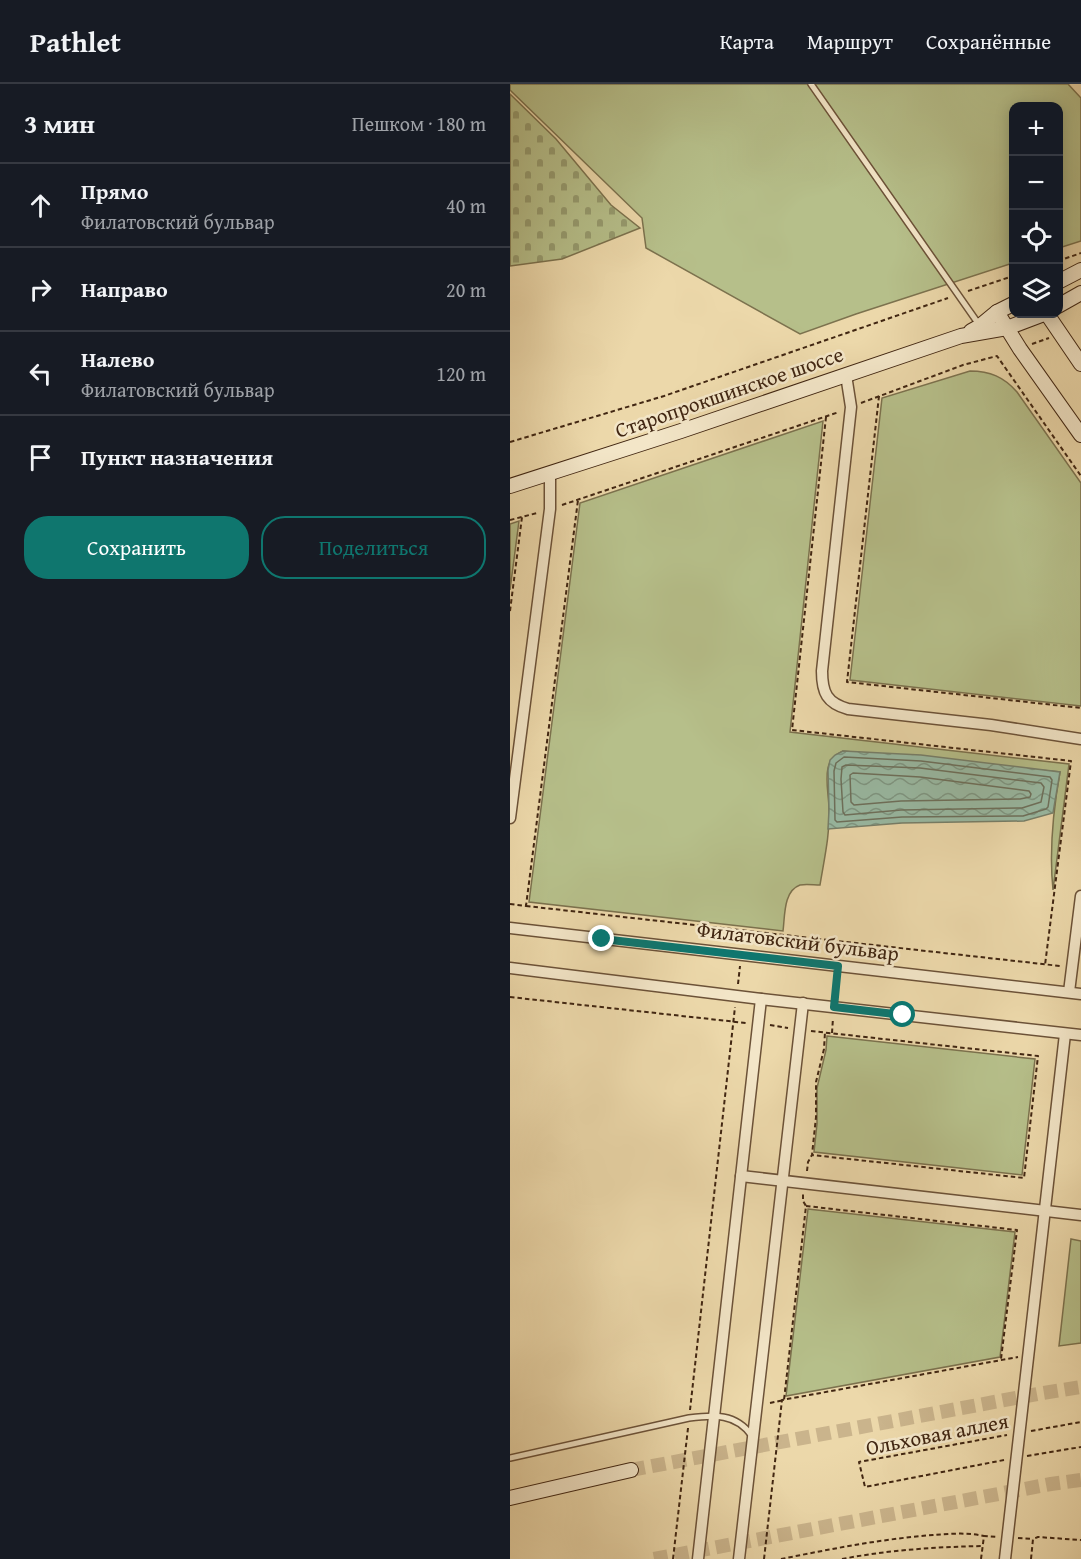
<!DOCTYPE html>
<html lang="ru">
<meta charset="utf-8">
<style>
body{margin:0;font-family:"Gentium Book Plus",serif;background:#242831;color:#f1f3f6}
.controls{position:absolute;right:18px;top:18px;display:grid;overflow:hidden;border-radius:12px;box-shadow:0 3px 15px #0003}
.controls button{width:54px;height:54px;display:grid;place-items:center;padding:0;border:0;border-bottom:2px solid #363941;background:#171b24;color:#f1f3f6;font:30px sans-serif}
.stop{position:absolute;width:18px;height:18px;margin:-14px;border:4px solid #0f766e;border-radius:50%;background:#fff}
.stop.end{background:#0f766e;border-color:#fff;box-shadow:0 2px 6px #0008}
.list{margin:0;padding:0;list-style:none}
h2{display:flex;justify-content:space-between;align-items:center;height:78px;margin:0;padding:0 24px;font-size:26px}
h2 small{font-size:20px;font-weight:400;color:#9ea1a6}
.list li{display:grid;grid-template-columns:39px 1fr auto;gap:18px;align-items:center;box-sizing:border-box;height:84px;padding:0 24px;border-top:2px solid #363941}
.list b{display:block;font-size:22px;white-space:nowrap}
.list p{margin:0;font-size:20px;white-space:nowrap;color:#9ea1a6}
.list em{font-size:20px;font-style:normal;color:#9ea1a6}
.actions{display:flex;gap:12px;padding:18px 24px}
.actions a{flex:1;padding:14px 0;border:2px solid #0f766e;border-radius:24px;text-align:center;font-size:21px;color:#0f766e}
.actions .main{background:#0f766e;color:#fff}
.icon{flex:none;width:33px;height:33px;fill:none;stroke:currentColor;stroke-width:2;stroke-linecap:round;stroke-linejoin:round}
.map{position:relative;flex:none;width:571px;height:1475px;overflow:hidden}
header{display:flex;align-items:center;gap:36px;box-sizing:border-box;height:84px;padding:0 30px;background:#171b24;border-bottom:2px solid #363941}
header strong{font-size:28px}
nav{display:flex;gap:33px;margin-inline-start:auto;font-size:21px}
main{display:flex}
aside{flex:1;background:#171b24}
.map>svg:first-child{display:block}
.green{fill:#b6bf8a;stroke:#7c724e;stroke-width:1.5}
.cemetery{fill:url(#cemetery-stones);stroke:#7c724e;stroke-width:1.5}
.water{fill:url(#water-waves);stroke:#767f6a;stroke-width:1.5}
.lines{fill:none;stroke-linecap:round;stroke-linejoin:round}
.shore{stroke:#6d705c;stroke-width:1.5}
.secondary-tunnel{stroke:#cab48c;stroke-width:14;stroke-dasharray:14 7;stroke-linecap:butt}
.lane-casing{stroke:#6c5238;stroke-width:8}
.street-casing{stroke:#6c5238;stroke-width:13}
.secondary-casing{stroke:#412612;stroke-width:16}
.path{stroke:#412612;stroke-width:2;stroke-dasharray:4.5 3;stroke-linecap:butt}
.lane{stroke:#f3e6c8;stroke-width:5}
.street{stroke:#f3e6c8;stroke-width:10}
.secondary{stroke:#f3e6c8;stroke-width:14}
.route{stroke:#0f766e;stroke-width:8}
.labels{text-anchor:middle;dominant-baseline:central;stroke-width:5;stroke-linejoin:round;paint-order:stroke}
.street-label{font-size:21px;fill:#412612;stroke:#f3e6c8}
</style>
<header>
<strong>Pathlet</strong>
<nav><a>Карта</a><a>Маршрут</a><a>Сохранённые</a></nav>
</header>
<main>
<aside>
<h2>3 мин<small>Пешком · 180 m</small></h2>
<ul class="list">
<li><svg class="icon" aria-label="ahead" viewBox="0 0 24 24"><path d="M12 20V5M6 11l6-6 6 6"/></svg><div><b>Прямо</b><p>Филатовский бульвар</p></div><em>40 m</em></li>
<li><svg class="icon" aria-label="right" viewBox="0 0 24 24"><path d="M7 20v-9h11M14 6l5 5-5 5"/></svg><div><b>Направо</b></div><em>20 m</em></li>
<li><svg class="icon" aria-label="left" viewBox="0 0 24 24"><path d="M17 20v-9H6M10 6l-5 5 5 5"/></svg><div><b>Налево</b><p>Филатовский бульвар</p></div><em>120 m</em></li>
<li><svg class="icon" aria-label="arrive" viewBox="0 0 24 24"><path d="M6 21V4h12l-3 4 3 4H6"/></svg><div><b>Пункт назначения</b></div></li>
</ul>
<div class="actions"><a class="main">Сохранить</a><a>Поделиться</a></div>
</aside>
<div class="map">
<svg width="571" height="1475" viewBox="0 0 571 1475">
<defs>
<pattern id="cemetery-stones" width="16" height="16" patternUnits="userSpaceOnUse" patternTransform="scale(1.5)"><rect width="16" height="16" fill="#b6bf8a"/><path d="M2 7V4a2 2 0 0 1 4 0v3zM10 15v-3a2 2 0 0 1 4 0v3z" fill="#969b6f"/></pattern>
<pattern id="water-waves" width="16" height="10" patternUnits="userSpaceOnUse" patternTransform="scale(1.5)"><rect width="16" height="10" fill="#99bba5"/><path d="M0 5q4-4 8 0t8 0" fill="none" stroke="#7e9885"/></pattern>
</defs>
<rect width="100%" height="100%" fill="#ecd8aa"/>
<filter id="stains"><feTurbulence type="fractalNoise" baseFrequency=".00333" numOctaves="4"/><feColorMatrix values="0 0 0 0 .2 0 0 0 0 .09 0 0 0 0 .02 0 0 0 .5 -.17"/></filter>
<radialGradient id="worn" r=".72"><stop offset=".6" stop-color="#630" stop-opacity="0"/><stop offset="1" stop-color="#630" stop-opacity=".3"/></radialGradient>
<g class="green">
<path d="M0,0H558L571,14V157L549,164L548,22H503V179L346,230L290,250L136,164L132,134L2,8L0,6Z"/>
<path d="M460,287C480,287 494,293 507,308L571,399V622L340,596L372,314Z"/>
<path d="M313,337L280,648L559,680L543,806C539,767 543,727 550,688L333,667C325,671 320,675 318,684C315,697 319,712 319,726C320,751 314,776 310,801C304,801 296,800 290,801C273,807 275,833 273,847L19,818L70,419Z"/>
<path d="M9,437L0,506V440Z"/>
<path d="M317,952L525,975L512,1091L304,1068L307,1040V1004L316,966Z"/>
<path d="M298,1125L505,1148L490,1273L276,1312Z"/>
<path d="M561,1155L571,1157V1259L549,1262Z"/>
</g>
<path class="cemetery" d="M0,10L46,55L101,121L130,144L52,175L0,182Z"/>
<path class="water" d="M333,667L411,671L550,688L543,729L514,737L392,739L318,745L319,726L318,686L320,676L325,671Z"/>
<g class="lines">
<g class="shore">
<path d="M334,673L411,677L540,693L542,696L538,723L536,725L513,732L392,733L327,738L325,736L324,687L326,679Z"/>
<path d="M336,681L410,684L531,699L534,703L531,718L512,724L391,726L335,731L333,728L331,695L332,683Z"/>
<path d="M343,689L410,693L519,707L521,710L520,713L510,715L391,717L344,721L341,718L340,691Z"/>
</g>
<g class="secondary-tunnel">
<path d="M121,1386L527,1310L571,1303"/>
<path d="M144,1475L541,1400L571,1396"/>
</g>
<g class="lane-casing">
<g id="lane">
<path d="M301,0L470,242"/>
<path d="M0,1374L179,1334C204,1331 226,1329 242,1352"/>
</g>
</g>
<g class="street-casing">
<g id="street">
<path d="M336,291L341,323L312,587C312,609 317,619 338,625L481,641L571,655"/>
<path d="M0,734L40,425V389"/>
<path d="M0,844L571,910"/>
<path d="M0,884L251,915L571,951"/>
<path d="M559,908L571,812"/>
<path d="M231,1092L571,1131"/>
<path d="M188,1475L251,915"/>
<path d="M229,1475L293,919"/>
<path d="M495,1475L555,950"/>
</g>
</g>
<g class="secondary-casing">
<g id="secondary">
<path d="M548,198L571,186"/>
<path d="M548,222L571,209"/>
<path d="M487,228L510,265L571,351"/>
<path d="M537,230L571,280"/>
<path d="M461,247L470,242L487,228L503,220"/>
<path d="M0,402L171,347L451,252L497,244L534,230"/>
<path d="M0,1414L121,1386"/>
</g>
</g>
<g class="path">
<path d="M548,177L571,169"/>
<path d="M458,207L503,192"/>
<path d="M522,260L539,254"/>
<path d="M369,312L337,598L571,624"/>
<path d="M351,319L453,281L487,272L571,392"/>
<path d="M316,333L282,646L561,677L535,881"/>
<path d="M0,358L154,312L438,214"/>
<path d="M52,421L329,328"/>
<path d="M0,436L27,429"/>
<path d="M0,527L12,433"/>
<path d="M0,820L16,822L68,416"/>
<path d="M16,822L550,882"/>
<path d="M232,858L234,847"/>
<path d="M329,871L331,858"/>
<path d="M228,900L230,882"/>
<path d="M0,913L236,939"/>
<path d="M325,913L327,892"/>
<path d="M260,941L278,944"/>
<path d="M301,947L528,972L514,1094L302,1071"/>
<path d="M322,949L323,934"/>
<path d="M297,1087L298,1078L302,1071L306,1033V998L314,965L315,948"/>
<path d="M296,1122L507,1146L491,1275"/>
<path d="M260,1319L274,1316L296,1122L293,1117V1110"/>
<path d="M180,1326L225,923"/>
<path d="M521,1347L571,1338"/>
<path d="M517,1372L571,1363"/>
<path d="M494,1376L355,1403L349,1378L497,1351"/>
<path d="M508,1454L523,1455"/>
<path d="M163,1475L178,1344"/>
<path d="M254,1475L272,1316L508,1273"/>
<path d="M271,1475C321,1465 371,1455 423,1451C439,1450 457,1448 474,1452"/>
<path d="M332,1475C379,1466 425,1463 472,1462"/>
<path d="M471,1475L474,1452L487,1453"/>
<path d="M521,1475L523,1455L528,1453L571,1456"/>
</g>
<use href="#lane" class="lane"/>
<use href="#street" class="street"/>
<use href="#secondary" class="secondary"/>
</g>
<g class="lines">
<path class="route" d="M92,855L328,882L324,923L393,931"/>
</g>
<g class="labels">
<g class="street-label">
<text transform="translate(219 308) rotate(-19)">Старопрокшинское шоссе</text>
<text transform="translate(288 857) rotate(7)">Филатовский бульвар</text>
<text transform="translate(427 1350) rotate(-11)">Ольховая аллея</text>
</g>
</g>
<rect width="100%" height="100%" filter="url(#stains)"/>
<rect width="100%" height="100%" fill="url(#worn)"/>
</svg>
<div class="controls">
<button>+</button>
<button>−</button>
<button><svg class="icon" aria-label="locate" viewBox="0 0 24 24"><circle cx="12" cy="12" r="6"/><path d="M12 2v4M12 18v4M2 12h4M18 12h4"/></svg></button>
<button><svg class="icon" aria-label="layers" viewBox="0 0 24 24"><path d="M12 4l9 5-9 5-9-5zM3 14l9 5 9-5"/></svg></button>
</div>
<div class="stop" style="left:393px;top:931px"></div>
<div class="stop end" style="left:92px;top:855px"></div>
</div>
</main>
